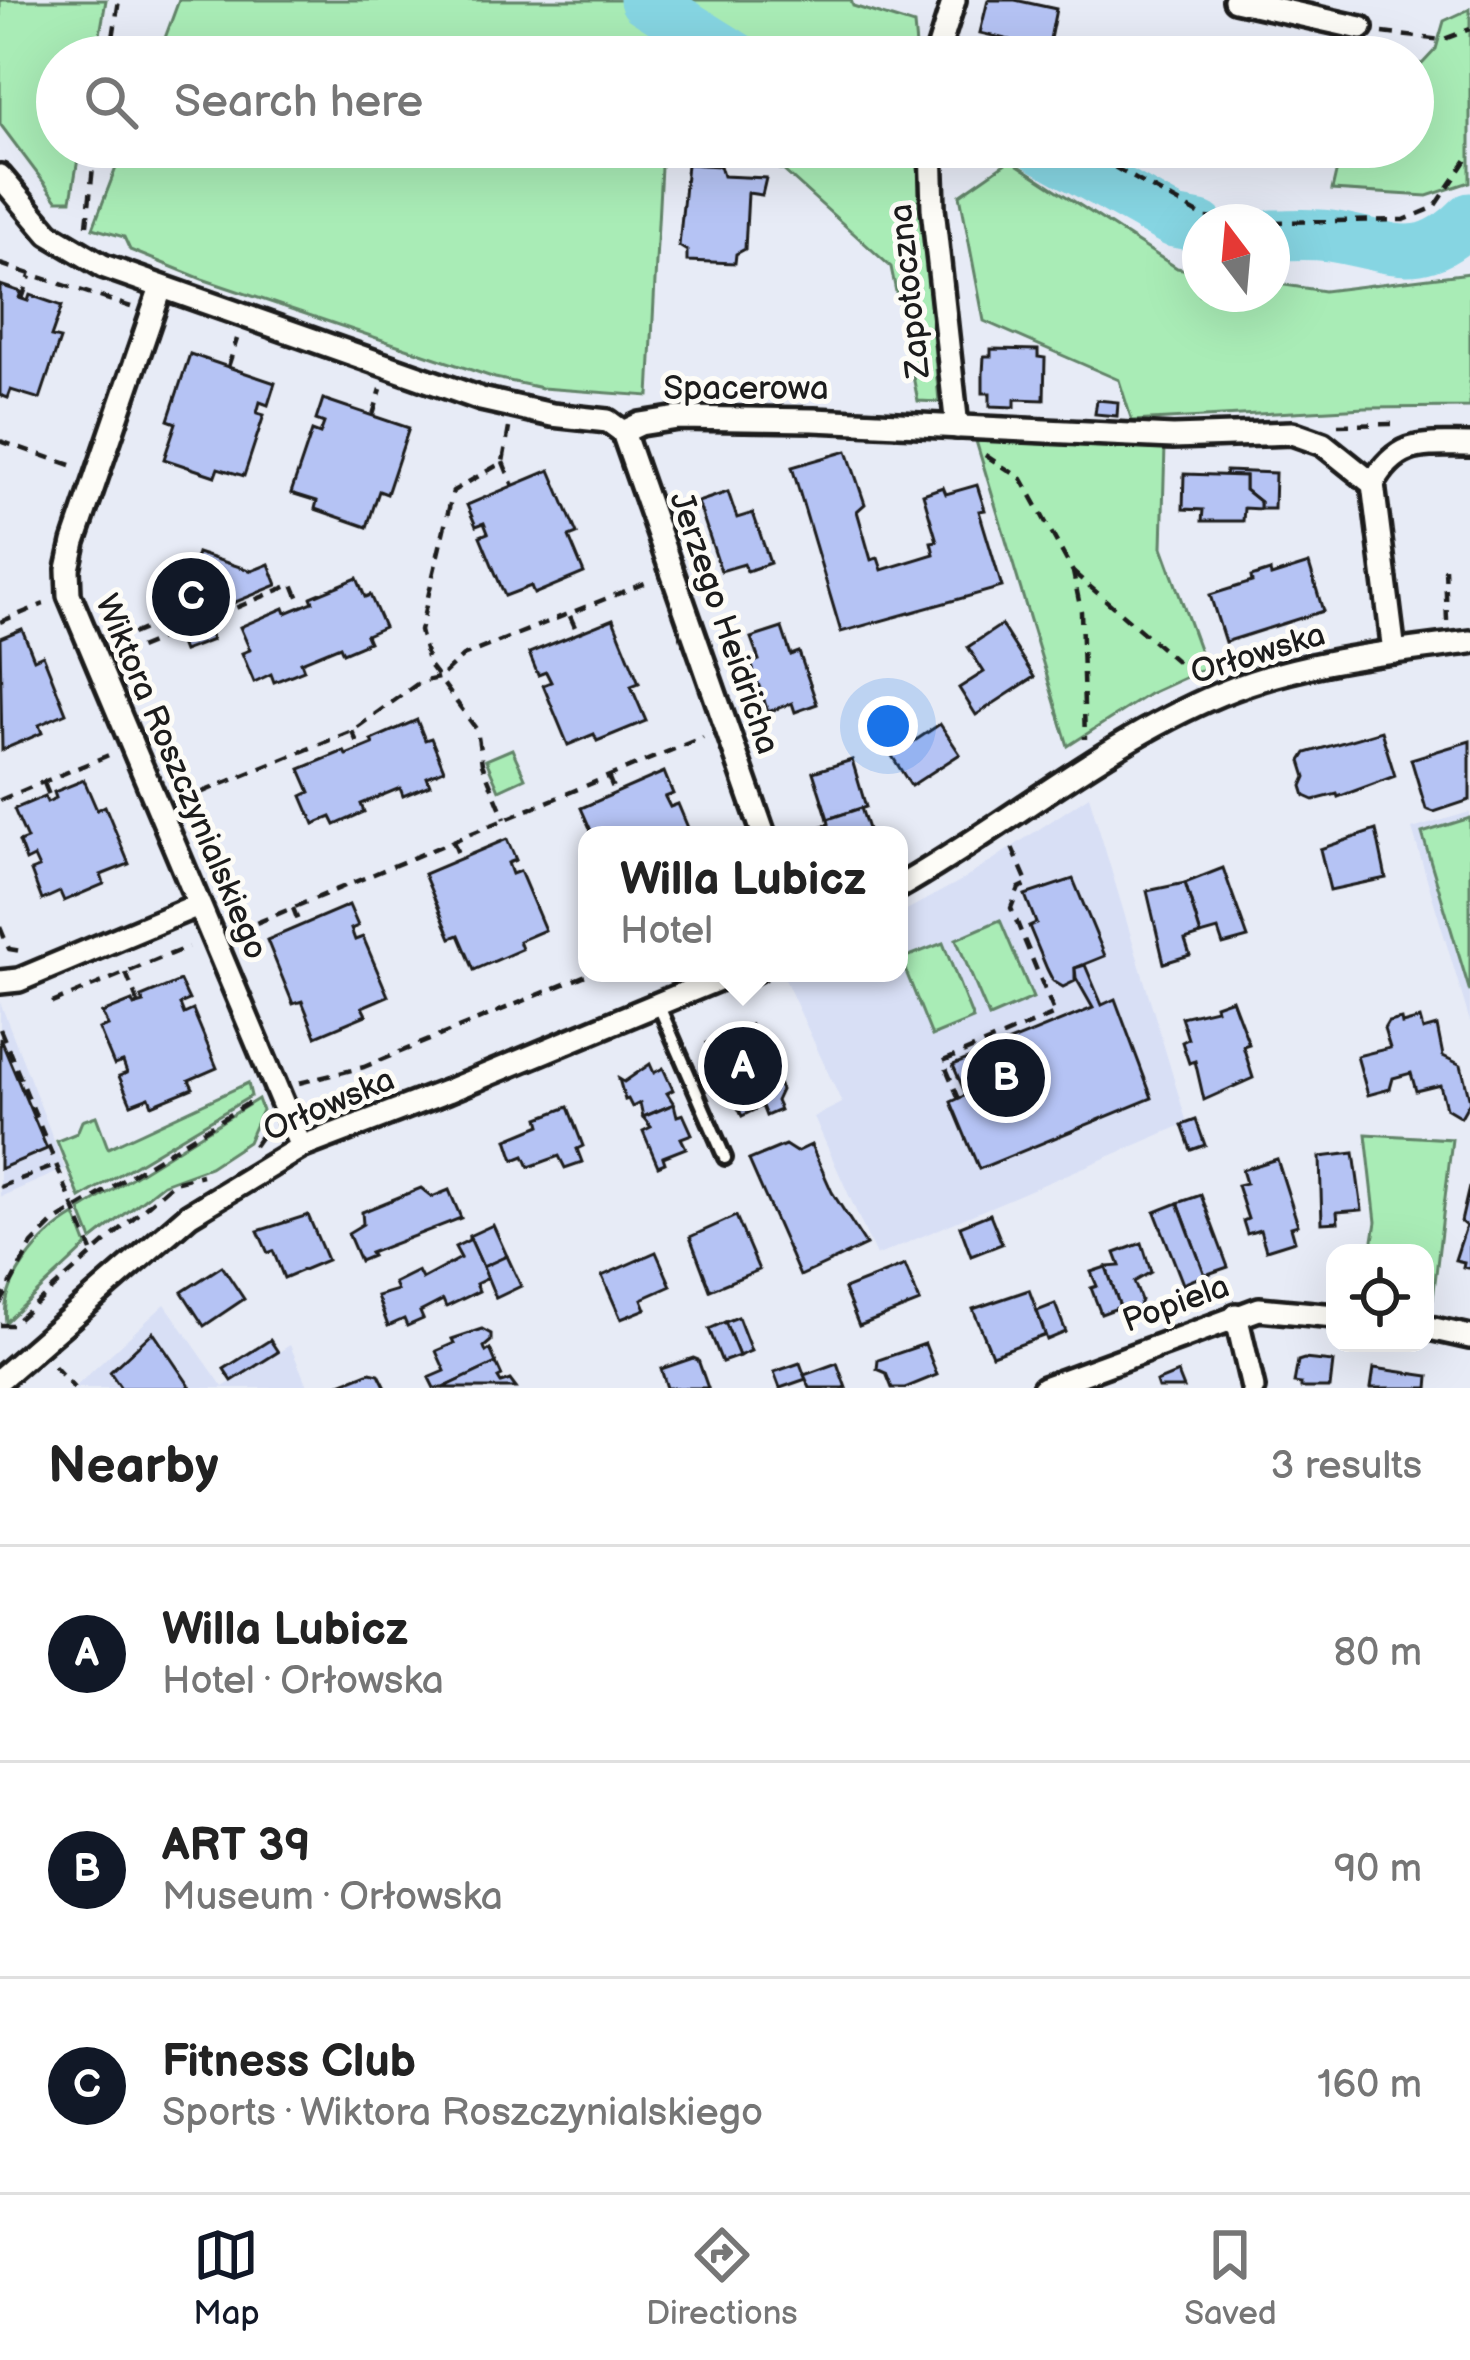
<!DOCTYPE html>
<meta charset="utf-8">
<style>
body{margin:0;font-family:"Balsamiq Sans",sans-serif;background:#f2f2f2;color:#222}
.controls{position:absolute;right:36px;bottom:36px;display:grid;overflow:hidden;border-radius:24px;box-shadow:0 12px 48px #0002}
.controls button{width:108px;height:108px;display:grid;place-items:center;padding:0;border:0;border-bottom:3px solid #e0e0e0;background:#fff;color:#222;font:60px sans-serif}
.compass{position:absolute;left:1182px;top:204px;width:108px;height:108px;border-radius:50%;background:#fff;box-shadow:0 12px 48px #0002;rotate:344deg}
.you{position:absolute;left:888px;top:726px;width:42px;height:42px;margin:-30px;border:9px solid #fff;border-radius:50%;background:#1a73e8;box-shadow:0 0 0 18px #1a73e833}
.badge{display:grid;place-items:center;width:78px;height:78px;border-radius:50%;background:#111827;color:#fff;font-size:39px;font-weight:700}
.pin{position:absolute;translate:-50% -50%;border:6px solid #fff;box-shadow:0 3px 12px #0006}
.popup{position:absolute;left:578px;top:826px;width:330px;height:156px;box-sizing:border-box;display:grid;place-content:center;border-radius:24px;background:#fff;filter:drop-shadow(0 3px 9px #0005);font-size:39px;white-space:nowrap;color:#767676}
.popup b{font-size:45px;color:#222}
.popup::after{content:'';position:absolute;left:50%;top:100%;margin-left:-24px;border:24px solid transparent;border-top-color:#fff}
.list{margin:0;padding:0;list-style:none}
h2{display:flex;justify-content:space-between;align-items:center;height:156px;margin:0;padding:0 48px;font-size:51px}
h2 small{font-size:39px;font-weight:400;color:#767676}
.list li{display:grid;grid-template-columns:78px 1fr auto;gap:36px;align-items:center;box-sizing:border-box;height:216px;padding:0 48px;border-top:3px solid #e0e0e0}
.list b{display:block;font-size:45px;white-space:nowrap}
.list p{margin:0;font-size:39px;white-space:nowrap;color:#767676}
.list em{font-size:39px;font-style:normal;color:#767676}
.icon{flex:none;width:66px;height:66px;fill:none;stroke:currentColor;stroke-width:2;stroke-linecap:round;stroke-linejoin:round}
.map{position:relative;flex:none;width:1470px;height:1388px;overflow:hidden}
.search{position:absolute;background:#fff;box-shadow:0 12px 48px #0002;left:36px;right:36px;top:36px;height:132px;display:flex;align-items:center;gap:30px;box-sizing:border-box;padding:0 42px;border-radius:66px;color:#767676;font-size:45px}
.sheet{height:804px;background:#fff}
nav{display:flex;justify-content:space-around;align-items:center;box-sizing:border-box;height:168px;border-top:3px solid #e0e0e0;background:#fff;font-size:33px;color:#767676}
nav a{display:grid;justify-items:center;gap:6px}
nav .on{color:#111827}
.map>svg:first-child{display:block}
.built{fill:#d8dff5}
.green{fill:#a9ecb6;stroke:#628469;stroke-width:3}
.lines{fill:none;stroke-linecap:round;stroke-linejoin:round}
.river{stroke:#86d5e2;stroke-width:51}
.building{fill:#b5c3f4;stroke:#1c1c1c;stroke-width:3}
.lane-casing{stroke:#1c1c1c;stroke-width:20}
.street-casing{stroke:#1c1c1c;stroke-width:30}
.path{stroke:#1c1c1c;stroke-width:4.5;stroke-dasharray:12 9;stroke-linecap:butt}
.lane{stroke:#fdfcf7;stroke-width:10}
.street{stroke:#fdfcf7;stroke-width:21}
.labels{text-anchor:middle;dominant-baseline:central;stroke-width:10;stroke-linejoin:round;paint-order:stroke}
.street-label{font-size:33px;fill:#1c1c1c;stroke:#fdfcf7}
</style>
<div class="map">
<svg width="1470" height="1388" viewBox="0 0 1470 1388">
<rect width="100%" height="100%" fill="#e7ebf6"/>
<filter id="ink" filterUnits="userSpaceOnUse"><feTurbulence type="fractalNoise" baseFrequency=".00833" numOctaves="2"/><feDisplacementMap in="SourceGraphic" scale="24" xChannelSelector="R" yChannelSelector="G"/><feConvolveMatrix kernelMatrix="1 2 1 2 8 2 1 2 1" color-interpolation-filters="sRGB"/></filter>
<g filter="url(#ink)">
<g class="built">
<path d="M1089,796L1187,1123L876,1256L814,1117L842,1103L783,975L899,973V914L964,879Z"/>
<path d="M1470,812V1022L1412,829Z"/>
<path d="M0,1002L65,1169L0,1197Z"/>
<path d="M165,1304L223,1387L290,1345L308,1388H74Z"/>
</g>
<g class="green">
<path d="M0,0H106L96,57H57V147H80L71,200H57L0,124Z"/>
<path d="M179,0H851L853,6L914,25L917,57H158Z"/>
<path d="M1470,9V182L1427,196L1332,190L1342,147H1413V62L1422,64L1436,49L1444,21Z"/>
<path d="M124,147H662L649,396L542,388L495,378L202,279L130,250L124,237L93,228Z"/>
<path d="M715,147H917L939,402L918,401L891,267L783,170Z"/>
<path d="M1010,160L1177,268L1200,272V294H1272V283L1324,291L1470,273V407L1365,408L1132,421L1119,380L984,321L960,195Z"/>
<path d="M976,441L1165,446L1162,547L1206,668L1149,694L1068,746Z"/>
<path d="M512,749L525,778L499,790L486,760Z"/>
<path d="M1470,818V992L1422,833Z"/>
<path d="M1000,920L1033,998L989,1017L956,939Z"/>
<path d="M943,943L973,1019L932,1036L901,959Z"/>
<path d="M248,1083L251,1096L80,1198L57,1141L77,1133L82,1121L96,1116L108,1148Z"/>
<path d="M258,1099L262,1110L248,1142L210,1167L163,1184L92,1240L80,1210Z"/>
<path d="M1366,1134L1452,1139L1433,1299L1425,1298V1253H1371L1376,1222Z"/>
<path d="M75,1215L87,1246L6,1322C0,1281 42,1234 75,1215Z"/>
</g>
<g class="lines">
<g class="river">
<path d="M645,0L736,57"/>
<path d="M1040,147L1174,222L1200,227"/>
<path d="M1272,235C1291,235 1311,233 1330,236C1391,245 1419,270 1470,218"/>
</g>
</g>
<g class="building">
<path d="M988,0H1015L1056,9L1048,49L980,33Z"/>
<path d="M1214,44L1264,56L1263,57H1210Z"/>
<path d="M687,164L720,166L723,176L766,178L762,195L748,193L745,249L736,254L735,263L687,261V251L679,246Z"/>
<path d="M0,285L21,292L19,298L28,301L30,295L62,306L51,337L60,339L40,399L11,390L8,398L0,395Z"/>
<path d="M991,349L1038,350V357L1045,358L1044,400L1015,399V407L990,406V393H983V374L984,356H991Z"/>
<path d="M190,354L275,383L268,405L260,402L257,413L264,415L244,476L218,468L215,476L164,459L176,423L168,420Z"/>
<path d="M323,399L409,428L387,494L379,491L367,527L315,509L317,501L291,493L312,431L320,434L324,423L316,420Z"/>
<path d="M1097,400L1118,402L1117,416L1095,414Z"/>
<path d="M847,451L865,504L857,511L871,560L878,558L882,570L934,554L931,542L937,541L923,494L943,487L946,494L977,485L985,510L979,511L1002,587L841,632L792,467Z"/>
<path d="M550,470L577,534L569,537L584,573L534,594L531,586L505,596L480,536L488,533L484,523L476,526L467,505Z"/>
<path d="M1226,471L1275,473L1274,509H1260V502L1245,490V476H1225Z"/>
<path d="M1184,474L1245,476V490L1260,502V509L1244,508L1243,521H1202L1203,510L1183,509Z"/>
<path d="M728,492L737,518L753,513L770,563L747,571L744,564L721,571L698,502Z"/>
<path d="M197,553L252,571L269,564L277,585L223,607L226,614L217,618L220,624L208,629L212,640L183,651L172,623L180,620L165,583L191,572Z"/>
<path d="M1309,564L1323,611L1225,642L1210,595L1252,582L1251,577L1270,571L1271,576Z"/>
<path d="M357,578L365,597L370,595L384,627L366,635L369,642L343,653L340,646L301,662L304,670L274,682L271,674L254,682L242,653L250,650L240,627L284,608L286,613L313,602L311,597Z"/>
<path d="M613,619L639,683L631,686L646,721L597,741L594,734L568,745L543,685L551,682L546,672L538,675L529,653Z"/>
<path d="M1001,625L1034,677L976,715L959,688L984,672L968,647Z"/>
<path d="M782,628L791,655L799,652L817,704L795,712L792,703L768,712L751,663L759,660L751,638Z"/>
<path d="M22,629L34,659L43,655L66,713L39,725L42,733L2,750L0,638Z"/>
<path d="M417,720L425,740L431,738L444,770L427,777L430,785L403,796L400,788L361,804L364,812L335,825L331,817L314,824L302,796L310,792L300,769L344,751L346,755L373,744L371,740Z"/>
<path d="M940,724L960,754L911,786L892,756Z"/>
<path d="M1381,731L1395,776L1338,797L1337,794L1314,800L1305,796L1302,786L1306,777L1301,761L1306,753Z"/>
<path d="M1470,741V800L1434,812L1426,809L1411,759Z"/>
<path d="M852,760L866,807L828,819L813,772Z"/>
<path d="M664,772L673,794L665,797L670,807L678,804L691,835H593L581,808Z"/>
<path d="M84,780L97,810L105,806L129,864L101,875L104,884L64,901L60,892L42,900L31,871L39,868L34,857L26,861L19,842L27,839L14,809L45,796L47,802L56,798L54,792Z"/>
<path d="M861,808L870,835H825L822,826L829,824L828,819Z"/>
<path d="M1376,830L1386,878L1330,890L1320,849Z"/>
<path d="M507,839L516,860L508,863L512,874L520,871L545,930L519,941L522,949L474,970L459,935L451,938L424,874Z"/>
<path d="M1223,868L1248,938L1223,945L1218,930L1201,935L1185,883Z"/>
<path d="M1073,879L1105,956L1075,968V981L1063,987L1053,981L1047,969L1029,926L1036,923L1025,895Z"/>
<path d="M1185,883L1201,935L1185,940L1190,955L1164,963L1147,891Z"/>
<path d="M349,905L358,926L351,929L355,940L363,937L388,996L362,1007L366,1015L316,1036L302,1001L293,1004L267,940Z"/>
<path d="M1085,965L1102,1005L1115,999L1152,1098L979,1169L951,1102L966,1095L953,1065L1093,1008L1076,978L1075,968Z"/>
<path d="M180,981L189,1000L180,1004L184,1014L193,1010L217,1068L189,1080L193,1088L152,1105L149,1097L131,1104L119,1076L127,1073L123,1062L114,1065L99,1029L108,1026L102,1013L132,1001L134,1006L144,1003L141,997Z"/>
<path d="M1232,999L1249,1044L1243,1046L1253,1078L1204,1100L1195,1061L1189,1063L1182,1042L1188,1039L1181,1017L1216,1009L1215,1005Z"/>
<path d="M1401,1019L1402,1024L1420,1019L1423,1030L1437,1026L1443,1056L1461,1065L1470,1101L1461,1117L1446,1108L1440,1085L1416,1091L1411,1073L1393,1078L1390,1089L1368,1095L1357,1056L1390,1048L1384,1029L1388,1022Z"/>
<path d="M751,1025L781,1090L776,1101L780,1110L766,1116L762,1106L742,1116L706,1043Z"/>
<path d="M0,1038L47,1149L0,1169Z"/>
<path d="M650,1064L654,1073L663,1068L673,1090L667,1093L674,1104L643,1117L640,1103L632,1107L628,1099L625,1100L619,1079L624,1082Z"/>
<path d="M674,1104L677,1116L683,1114L692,1134L681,1138L686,1148L663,1157L665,1163L658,1166L643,1131L651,1127L643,1117Z"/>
<path d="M568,1107L583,1146L577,1149L582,1162L565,1168L559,1156L529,1167L524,1156L514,1160L507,1139L541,1125L539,1118Z"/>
<path d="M1196,1120L1205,1145L1191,1150L1182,1125Z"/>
<path d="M785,1145L796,1152L811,1145L832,1192L866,1245L800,1276L749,1160Z"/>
<path d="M1354,1153L1362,1210L1337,1212L1338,1222L1322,1223L1320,1157Z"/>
<path d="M1277,1159L1298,1225L1291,1227L1295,1241L1266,1250L1260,1230L1247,1234L1243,1221L1248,1219L1237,1185L1246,1183L1242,1170Z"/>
<path d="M1469,1187L1470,1268H1467L1463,1267L1464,1262L1455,1260L1466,1226L1461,1222Z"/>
<path d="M421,1188L432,1197L449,1190L461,1218L370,1253L372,1256L360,1261L348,1233L363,1224L362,1212Z"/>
<path d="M1201,1195L1228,1267L1205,1275L1178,1203Z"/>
<path d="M1178,1203L1205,1275L1183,1284L1155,1212Z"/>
<path d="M990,1214L1002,1244L971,1256L960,1226Z"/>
<path d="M308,1215L327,1260L284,1278L273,1251L268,1253L258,1231Z"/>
<path d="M736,1216L759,1270L710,1290L690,1237Z"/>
<path d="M493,1225L507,1256L483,1267L469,1236Z"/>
<path d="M469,1236L488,1278L476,1284L479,1291L446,1307L443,1300L420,1312L423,1319L407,1326L404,1319L388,1326L377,1296L397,1290L394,1283L418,1271L422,1279L461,1258L455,1247L469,1240Z"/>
<path d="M1142,1243L1151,1272L1134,1282L1141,1300L1137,1312L1122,1313L1106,1267L1120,1266L1115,1253Z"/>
<path d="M656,1252L671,1286L642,1299L646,1309L621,1319L602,1276Z"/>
<path d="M507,1256L521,1286L496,1298L483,1267Z"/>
<path d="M905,1265L920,1302L859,1326L844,1289Z"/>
<path d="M222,1266L244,1299L204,1326L182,1292Z"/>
<path d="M1106,1267L1120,1307L1101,1314L1091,1288L1097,1286L1091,1272Z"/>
<path d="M1029,1290L1046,1335L992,1355L973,1309Z"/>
<path d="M1055,1304L1066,1332L1047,1340L1037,1311Z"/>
<path d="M738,1317L751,1351L739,1356L725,1322Z"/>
<path d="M725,1322L739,1356L722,1362L709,1329Z"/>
<path d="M482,1329L491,1334V1341L484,1347L486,1352L490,1349L496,1363L443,1388H434L429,1378L445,1371L436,1351L454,1343L452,1339Z"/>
<path d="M153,1332L191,1388H121L110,1372Z"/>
<path d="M270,1340L278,1352L232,1381L224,1369Z"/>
<path d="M925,1344L937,1375L905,1388H892L886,1373L877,1369L878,1360Z"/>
<path d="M693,1358L698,1360L708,1388H667L661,1369Z"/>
<path d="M1304,1359L1333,1362L1330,1388H1301V1384L1294,1383L1298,1361Z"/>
<path d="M496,1363L502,1376L498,1378L501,1383L510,1380L516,1388H443Z"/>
<path d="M800,1363L806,1379L780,1388L774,1372Z"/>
<path d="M837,1363L846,1388H810L804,1375Z"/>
<path d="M1374,1368L1429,1376L1428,1388H1371Z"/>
<path d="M370,1372L379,1374L386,1388H330Z"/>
<path d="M1178,1373L1184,1388H1158L1156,1382Z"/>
</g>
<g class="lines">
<g class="lane-casing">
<path id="lane" d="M658,1004L725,1158"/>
</g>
<g class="street-casing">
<g id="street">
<path d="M1235,0L1361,28"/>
<path d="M936,57L954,0"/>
<path d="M931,147L933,208L957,427"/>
<path d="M0,176L49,234L103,266L481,399L552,415L608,421L623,432"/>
<path d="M161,288L74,542L68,569L69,595L301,1147"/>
<path d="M623,432L640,424L678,418L814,420L1173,437L1292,433L1323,444L1373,484"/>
<path d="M623,432L764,835"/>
<path d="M1373,484L1394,652"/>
<path d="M1373,484C1398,439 1424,445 1470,445"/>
<path d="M899,887C1006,826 1105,742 1220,694C1299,661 1386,653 1470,642"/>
<path d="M0,982L19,980L198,905"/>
<path d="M1236,1315L1253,1388"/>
<path d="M1425,1327L1470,1337"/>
<path d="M0,1379L189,1215L301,1147L448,1091L733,973"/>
<path d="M1044,1388L1259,1309L1335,1316"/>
</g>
</g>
<g class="path">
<path d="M1383,33L1442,40L1470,29"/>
<path d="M110,57L119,0"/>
<path d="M1078,147L1206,218L1261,222"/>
<path d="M1272,222L1404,220L1435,207L1470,155"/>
<path d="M87,225L95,147"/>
<path d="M0,264L131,307"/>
<path d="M22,299L30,276"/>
<path d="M228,367L237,339"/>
<path d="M373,415L381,389"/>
<path d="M1338,425L1399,424"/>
<path d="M509,428L503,462L453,491L420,631L429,665L439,678L463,656L650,581"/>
<path d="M0,441L74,466"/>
<path d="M985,455L1022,479L1073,572L1081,611L1085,739"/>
<path d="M503,462L513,486"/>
<path d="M1445,568L1447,621"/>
<path d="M1073,572L1196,678"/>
<path d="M570,616L578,634"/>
<path d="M0,622L44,604"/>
<path d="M113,642L176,616"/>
<path d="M120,656L293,584L302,606"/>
<path d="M352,731L360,749"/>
<path d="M608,776L615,793"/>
<path d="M44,783L51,800"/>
<path d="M0,800L111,754"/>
<path d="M183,800L352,731L420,682L439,678L477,730L482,764L505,819"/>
<path d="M453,841L460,859"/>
<path d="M293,908L300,926"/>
<path d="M0,927L9,949L21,951"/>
<path d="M237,931L703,737"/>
<path d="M126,973L139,1005"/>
<path d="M756,984L778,973"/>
<path d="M52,1003L188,947"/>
<path d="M0,1029L92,1251"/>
<path d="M299,1083L364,1067L591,973"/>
<path d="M959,1099L943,1061L1055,1014L1011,908L1019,888L1028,884L1012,847"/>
<path d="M254,1146L261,1136L262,1123"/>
<path d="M0,1187L57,1165"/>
<path d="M0,1304L32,1244L53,1223L255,1099"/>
<path d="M0,1325H12L174,1182L202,1175"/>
<path d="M54,1366L74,1388"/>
</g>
<use href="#lane" class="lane"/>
<use href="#street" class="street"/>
</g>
</g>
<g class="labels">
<g class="street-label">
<text transform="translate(910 291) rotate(-96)">Zapotoczna</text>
<text x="746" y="389">Spacerowa</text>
<text transform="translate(724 623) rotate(71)">Jerzego Heidricha</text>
<text transform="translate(1258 654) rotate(-17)">Orłowska</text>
<text transform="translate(181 777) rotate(67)">Wiktora Roszczynialskiego</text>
<text transform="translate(329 1105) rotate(-23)">Orłowska</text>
<text transform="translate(1176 1304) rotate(-20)">Popiela</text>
</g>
</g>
</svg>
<div class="controls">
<button><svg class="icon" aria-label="locate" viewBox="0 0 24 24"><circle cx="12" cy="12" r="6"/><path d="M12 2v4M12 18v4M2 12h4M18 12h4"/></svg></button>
</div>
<svg class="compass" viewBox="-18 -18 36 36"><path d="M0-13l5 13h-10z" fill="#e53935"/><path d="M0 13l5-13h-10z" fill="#767676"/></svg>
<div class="you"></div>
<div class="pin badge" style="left:743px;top:1066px">A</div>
<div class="popup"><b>Willa Lubicz</b>Hotel</div>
<div class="pin badge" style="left:1006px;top:1078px">B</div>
<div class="pin badge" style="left:191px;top:597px">C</div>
<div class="search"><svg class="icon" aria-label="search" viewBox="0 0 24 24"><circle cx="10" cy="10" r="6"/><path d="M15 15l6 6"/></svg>Search here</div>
</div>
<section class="sheet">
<h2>Nearby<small>3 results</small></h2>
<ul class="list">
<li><span class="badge">A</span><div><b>Willa Lubicz</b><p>Hotel · Orłowska</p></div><em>80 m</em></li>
<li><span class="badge">B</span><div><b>ART 39</b><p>Museum · Orłowska</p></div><em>90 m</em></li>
<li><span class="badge">C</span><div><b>Fitness Club</b><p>Sports · Wiktora Roszczynialskiego</p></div><em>160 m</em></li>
</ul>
</section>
<nav>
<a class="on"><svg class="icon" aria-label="map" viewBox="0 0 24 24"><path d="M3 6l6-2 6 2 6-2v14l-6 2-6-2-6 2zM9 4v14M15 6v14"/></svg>Map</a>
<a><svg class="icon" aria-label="directions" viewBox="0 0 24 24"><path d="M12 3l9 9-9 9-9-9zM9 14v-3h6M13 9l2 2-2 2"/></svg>Directions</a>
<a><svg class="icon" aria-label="saved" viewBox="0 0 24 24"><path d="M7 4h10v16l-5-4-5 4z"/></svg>Saved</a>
</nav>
